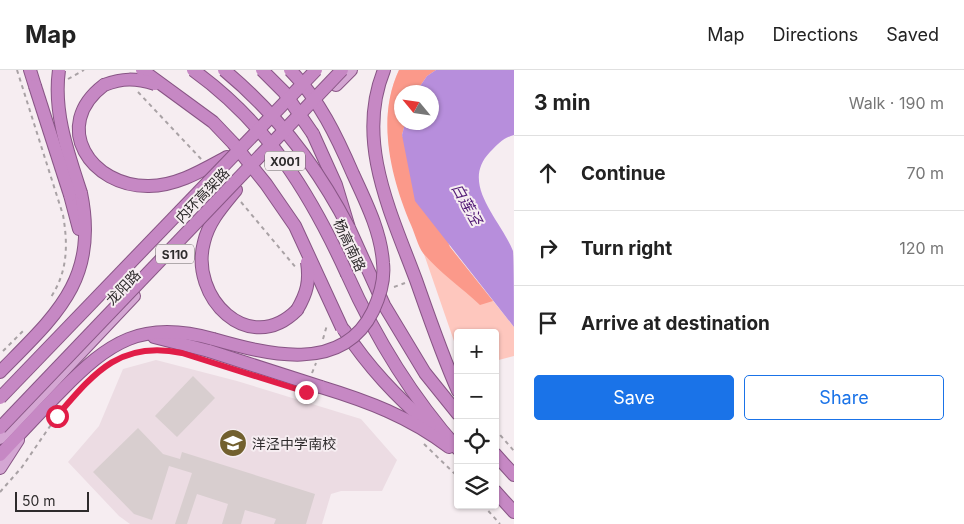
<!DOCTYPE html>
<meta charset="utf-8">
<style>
body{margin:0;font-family:Inter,"Noto Sans SC",sans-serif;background:#f2f2f2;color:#222}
.controls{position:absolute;right:15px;bottom:15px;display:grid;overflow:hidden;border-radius:5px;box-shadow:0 1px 4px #0004}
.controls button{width:45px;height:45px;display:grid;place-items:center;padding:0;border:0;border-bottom:1px solid #e0e0e0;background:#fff;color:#222;font:25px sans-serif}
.compass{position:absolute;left:394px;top:15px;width:45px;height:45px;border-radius:50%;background:#fff;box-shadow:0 1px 4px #0004;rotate:299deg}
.scale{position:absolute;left:15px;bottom:12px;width:74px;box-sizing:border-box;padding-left:5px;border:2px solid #2e2b2c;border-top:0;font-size:14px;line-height:18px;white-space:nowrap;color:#2e2b2c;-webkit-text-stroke:4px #f6edf1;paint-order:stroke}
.stop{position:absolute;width:15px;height:15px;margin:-11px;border:4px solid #e11d48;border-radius:50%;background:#fff}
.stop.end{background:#e11d48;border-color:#fff;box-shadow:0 1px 5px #0008}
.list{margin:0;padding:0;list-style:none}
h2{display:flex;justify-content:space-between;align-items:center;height:65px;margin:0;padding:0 20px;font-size:21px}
h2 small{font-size:16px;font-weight:400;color:#767676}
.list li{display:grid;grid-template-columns:32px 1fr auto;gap:15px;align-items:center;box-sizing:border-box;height:75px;padding:0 20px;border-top:1px solid #e0e0e0}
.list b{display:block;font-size:19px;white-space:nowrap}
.list em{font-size:16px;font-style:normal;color:#767676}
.actions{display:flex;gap:10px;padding:15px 20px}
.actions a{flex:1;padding:11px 0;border:1px solid #1a73e8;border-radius:5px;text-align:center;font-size:18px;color:#1a73e8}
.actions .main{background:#1a73e8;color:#fff}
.icon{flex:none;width:28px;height:28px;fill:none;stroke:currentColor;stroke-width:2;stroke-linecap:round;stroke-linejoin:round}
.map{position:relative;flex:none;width:514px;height:454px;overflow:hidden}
header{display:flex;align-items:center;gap:30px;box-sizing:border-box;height:70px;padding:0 25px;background:#fff;border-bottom:1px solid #e0e0e0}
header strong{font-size:24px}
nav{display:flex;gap:28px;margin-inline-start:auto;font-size:18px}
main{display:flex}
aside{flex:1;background:#fff}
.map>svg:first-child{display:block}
.built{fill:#ecdce3}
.green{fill:#fec7be}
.forest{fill:#fb998a}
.water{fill:#b78edc}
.building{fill:#d8cecf}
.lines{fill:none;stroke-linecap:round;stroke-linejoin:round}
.primary-casing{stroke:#885585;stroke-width:14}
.trunk-casing{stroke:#885585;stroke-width:14}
.path{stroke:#a9a2a5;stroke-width:2;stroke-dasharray:4 4;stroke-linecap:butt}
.primary{stroke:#d4a6d3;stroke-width:12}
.trunk{stroke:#c688c4;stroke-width:12}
.trunk-bridge-casing{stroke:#885585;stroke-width:14;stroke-linecap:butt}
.trunk-bridge{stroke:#c688c4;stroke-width:12}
.route{stroke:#e11d48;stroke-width:6}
.labels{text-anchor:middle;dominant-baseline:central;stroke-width:4;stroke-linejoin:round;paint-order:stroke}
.shield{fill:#f6edf1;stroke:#6a6567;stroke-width:1}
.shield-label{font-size:12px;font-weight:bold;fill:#2e2b2c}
.street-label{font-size:14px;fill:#2e2b2c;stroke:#f6edf1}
.poi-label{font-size:14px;fill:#2e2b2c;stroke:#f6edf1;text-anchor:start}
.water-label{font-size:15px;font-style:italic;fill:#521a76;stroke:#f6edf1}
</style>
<header>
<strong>Map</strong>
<nav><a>Map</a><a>Directions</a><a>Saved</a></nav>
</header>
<main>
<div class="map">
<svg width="514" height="454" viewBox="0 0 514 454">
<rect width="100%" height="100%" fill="#f6edf1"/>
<path class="built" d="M156,290L237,311L361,349L397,390L382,421H341L331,424L322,454H130L119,446L68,392L99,356L123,299Z"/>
<path class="green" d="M399,0H436L427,6L416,22H402V52L405,53L402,65L450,177L514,257V286L495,291V263H458V280L455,274C445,245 435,216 425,187C402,129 370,62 399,0Z"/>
<path class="forest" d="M399,0H436L427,6L416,22H402V52L405,53L402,65L450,177L493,231L480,235C462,218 439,202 423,183C418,176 415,164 411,155C391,108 376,49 399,0Z"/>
<path class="water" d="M436,0H514V65C503,68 498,74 490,82C459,114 501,150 513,181C514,190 514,243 514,257L415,131L402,65L405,53L432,52V22H416L427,6Z"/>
<g class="building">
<path d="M193,306L215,328L177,367L155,346Z"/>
<path d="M138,358L163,384L180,389L182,382L315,424L306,454H274L276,449L245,440L241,454H222L228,434L197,424L187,454H175L192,403L169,396L152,450L134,444L93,402Z"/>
</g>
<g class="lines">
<g class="primary-casing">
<g id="primary">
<path d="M336,15L351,0"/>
<path d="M0,368L134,226"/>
<path d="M0,398L18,370"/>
</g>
</g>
<g class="trunk-casing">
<g id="trunk">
<path d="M30,0L35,16"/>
<path d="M384,0C355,71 391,143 416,210C429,247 442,285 458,321"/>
<path d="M104,15C50,56 91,117 149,116C177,116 203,100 227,87"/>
<path d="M313,64L336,115L349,158L384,235L425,303L458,344"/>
<path d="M236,120C223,136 209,151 204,172C189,227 249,288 297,240"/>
<path d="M70,125L79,159"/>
<path d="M347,204C376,269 411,326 458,379"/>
<path d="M344,260C369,298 396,326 430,356"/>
<path d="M154,267L209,281"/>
<path d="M0,302C56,245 99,210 81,123"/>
<path d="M321,317C367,331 410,347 449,377"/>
<path d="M495,384L514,405"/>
<path d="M0,385C20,364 40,342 61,321C109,272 142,249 213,269"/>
<path d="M495,421L514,442"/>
</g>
</g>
<g class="path">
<path d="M17,0L63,145C68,174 68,201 51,227"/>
<path d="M68,9L84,0"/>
<path d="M138,22L202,90"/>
<path d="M241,132L297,199"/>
<path d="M394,217L405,213"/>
<path d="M323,269L327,255"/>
<path d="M3,281L23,261"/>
<path d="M118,288L141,281L155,279"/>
<path d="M312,303L316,293"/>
<path d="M495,359L514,381"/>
<path d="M424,374L458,407"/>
<path d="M0,422L22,397L57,346L93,307"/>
<path d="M483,435L500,454"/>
</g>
<use href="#primary" class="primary"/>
<use href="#trunk" class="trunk"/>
<g class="trunk-bridge-casing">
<g id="trunk-bridge">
<path d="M59,0C53,42 68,83 81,123"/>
<path d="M142,0L213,52L233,73L266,114L295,156L342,258"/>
<path d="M193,0C267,53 310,123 347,204"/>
<path d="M224,0C276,43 318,98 349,158"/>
<path d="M262,0L284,22L313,64"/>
<path d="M104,15C123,8 135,8 155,14"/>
<path d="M35,16L70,125"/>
<path d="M297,240C307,223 310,211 307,192"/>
<path d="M213,269C266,284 342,305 373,241C380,226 385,210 383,193C381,162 366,132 353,104C337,67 319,29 290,0"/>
<path d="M209,281L321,317"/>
<path d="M0,328L316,0"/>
<path d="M0,358L342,0"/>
</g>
</g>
<use href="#trunk-bridge" class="trunk-bridge"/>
</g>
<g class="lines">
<path class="route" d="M57,346C94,303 120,270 182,283L306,322"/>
</g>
<defs>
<g id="school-disc" transform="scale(1.4375)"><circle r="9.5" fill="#72602e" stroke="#f6edf1"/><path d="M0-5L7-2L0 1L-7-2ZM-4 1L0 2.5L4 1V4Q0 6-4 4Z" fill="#fff"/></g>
</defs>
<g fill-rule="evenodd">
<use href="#school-disc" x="233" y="373"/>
</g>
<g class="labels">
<g class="shield">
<rect x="265" y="81.5" width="40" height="19" rx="4"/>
<rect x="156" y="174.5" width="38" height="19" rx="4"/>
</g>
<g class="shield-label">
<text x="285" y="91">X001</text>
<text x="175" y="184">S110</text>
</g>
<g class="street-label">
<text transform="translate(202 125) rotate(-46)">内环高架路</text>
<text transform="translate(350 175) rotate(65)">杨高南路</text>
<text transform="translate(123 217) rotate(-46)">龙阳路</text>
</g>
<g class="poi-label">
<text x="252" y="373">洋泾中学南校</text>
</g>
<g class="water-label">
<text transform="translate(467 134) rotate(61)">白莲泾</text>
</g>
</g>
</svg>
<div class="controls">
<button>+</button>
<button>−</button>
<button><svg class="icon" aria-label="locate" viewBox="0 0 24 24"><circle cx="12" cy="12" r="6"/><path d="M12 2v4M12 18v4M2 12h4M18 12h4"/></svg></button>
<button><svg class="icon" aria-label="layers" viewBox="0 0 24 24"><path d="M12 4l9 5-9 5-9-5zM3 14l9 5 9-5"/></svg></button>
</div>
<svg class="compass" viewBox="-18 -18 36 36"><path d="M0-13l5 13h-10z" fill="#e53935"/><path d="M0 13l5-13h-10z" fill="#767676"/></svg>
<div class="scale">50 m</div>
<div class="stop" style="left:57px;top:346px"></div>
<div class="stop end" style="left:306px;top:322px"></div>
</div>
<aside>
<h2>3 min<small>Walk · 190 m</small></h2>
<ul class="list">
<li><svg class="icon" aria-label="ahead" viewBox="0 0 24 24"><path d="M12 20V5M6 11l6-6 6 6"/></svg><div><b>Continue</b></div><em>70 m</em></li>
<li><svg class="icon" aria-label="right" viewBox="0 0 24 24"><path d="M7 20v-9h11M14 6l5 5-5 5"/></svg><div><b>Turn right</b></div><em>120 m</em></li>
<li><svg class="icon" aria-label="arrive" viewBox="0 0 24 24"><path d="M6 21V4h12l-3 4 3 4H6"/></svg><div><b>Arrive at destination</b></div></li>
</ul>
<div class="actions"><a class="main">Save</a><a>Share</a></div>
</aside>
</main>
